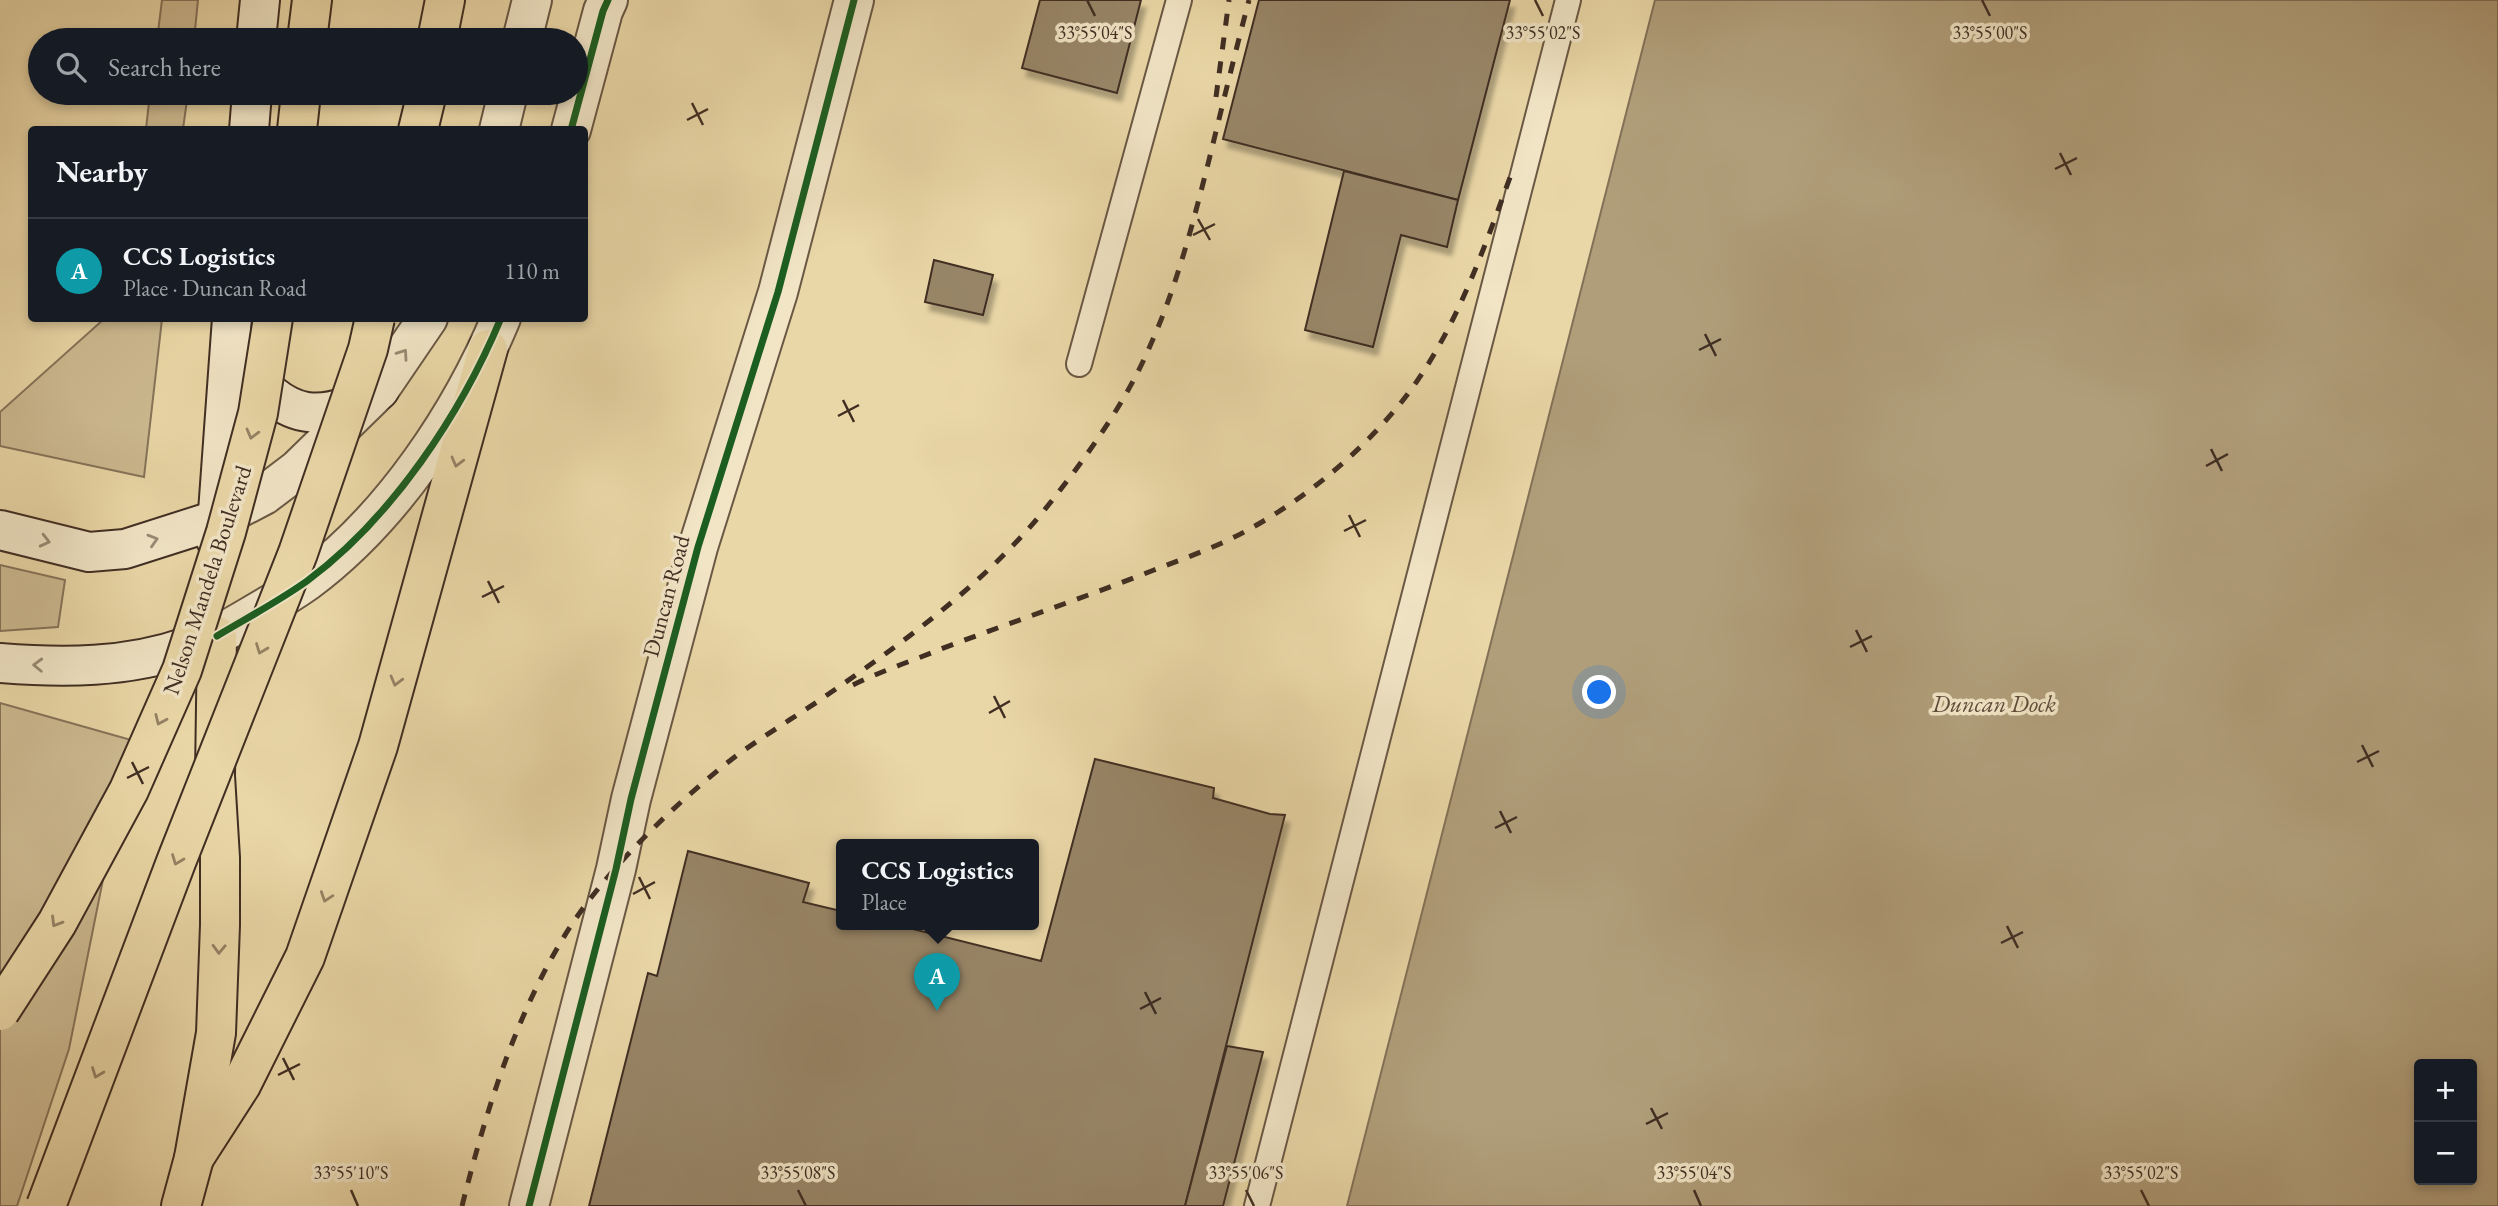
<!DOCTYPE html>
<meta charset="utf-8">
<style>
body{margin:0;font-family:"EB Garamond",serif;background:#242831;color:#f1f3f6}
.controls{position:absolute;right:21px;bottom:21px;display:grid;overflow:hidden;border-radius:7px;box-shadow:0 4px 10px #0003}
.controls button{width:63px;height:63px;display:grid;place-items:center;padding:0;border:0;border-bottom:2px solid #363941;background:#171b24;color:#f1f3f6;font:35px sans-serif}
.you{position:absolute;left:1600px;top:693px;width:24px;height:24px;margin:-18px;border:5px solid #fff;border-radius:50%;background:#1a73e8;box-shadow:0 0 0 10px #1a73e833}
.badge{display:grid;place-items:center;width:46px;height:46px;border-radius:50%;background:#2563eb;color:#fff;font-size:23px;font-weight:700}
.pin{position:absolute;translate:-50% -58px;filter:drop-shadow(0 2px 4px #0008)}
.pin::after{content:'';position:absolute;top:37px;width:24px;height:21px;background:inherit;clip-path:polygon(0 0,100% 0,50% 100%)}
.popup{position:absolute;left:836px;top:839px;width:203px;height:91px;box-sizing:border-box;display:grid;place-content:center;border-radius:7px;background:#171b24;filter:drop-shadow(0 2px 5px #0005);font-size:23px;white-space:nowrap;color:#9ea1a6}
.popup b{font-size:26px;color:#f1f3f6}
.popup::after{content:'';position:absolute;left:50%;top:100%;margin-left:-14px;border:14px solid transparent;border-top-color:#171b24}
.list{margin:0;padding:0;list-style:none}
h2{display:flex;justify-content:space-between;align-items:center;height:91px;margin:0;padding:0 28px;font-size:30px}
h2 small{font-size:23px;font-weight:400;color:#9ea1a6}
.list li{display:grid;grid-template-columns:46px 1fr auto;gap:21px;align-items:center;box-sizing:border-box;height:105px;padding:0 28px;border-top:2px solid #363941}
.list b{display:block;font-size:26px;white-space:nowrap}
.list p{margin:0;font-size:23px;white-space:nowrap;color:#9ea1a6}
.list em{font-size:23px;font-style:normal;color:#9ea1a6}
.icon{flex:none;width:38px;height:38px;fill:none;stroke:currentColor;stroke-width:2;stroke-linecap:round;stroke-linejoin:round}
.map{position:relative;flex:none;width:2498px;height:1206px;overflow:hidden}
.search{position:absolute;background:#171b24;box-shadow:0 4px 10px #0003;left:28px;top:28px;width:560px;height:77px;display:flex;align-items:center;gap:18px;box-sizing:border-box;padding:0 24px;border-radius:38px;color:#9ea1a6;font-size:26px}
.panel{position:absolute;background:#171b24;box-shadow:0 4px 10px #0003;left:28px;top:126px;width:560px;height:196px;border-radius:7px}
.map>svg:first-child{display:block}
.green{fill:#cdba91;stroke:#86745a;stroke-width:2}
.water{fill:#b09e7a;stroke:#837157;stroke-width:2;fill-rule:evenodd}
.building{fill:#988668;stroke:#402e23;stroke-width:2;filter:url(#shadow)}
.lines{fill:none;stroke-linecap:round;stroke-linejoin:round}
.service-casing{stroke:#6a5844;stroke-width:28}
.minor-casing{stroke:#6a5844;stroke-width:42}
.secondary-casing{stroke:#402e23;stroke-width:42}
.motorway-casing{stroke:#402e23;stroke-width:42}
.service{stroke:#f1e5c6;stroke-width:24}
.minor{stroke:#f1e5c6;stroke-width:38}
.secondary{stroke:#f1e5c6;stroke-width:38}
.motorway{stroke:#ead7a7;stroke-width:38}
.rail{stroke:#402e23;stroke-width:5;stroke-dasharray:12 12;stroke-linecap:butt}
.motorway-bridge-casing{stroke:#402e23;stroke-width:42;stroke-linecap:butt}
.motorway-bridge{stroke:#ead7a7;stroke-width:38}
.cycleway-casing{stroke:#f1e5c6;stroke-width:11}
.cycleway{stroke:#1b5e20;stroke-width:7}
.oneway{stroke:#988a74}
.oneway2{stroke:#958265}
.ticks{fill:none;stroke:#402e23;stroke-width:2.5}
.labels{text-anchor:middle;dominant-baseline:central;stroke-width:7;stroke-linejoin:round;paint-order:stroke}
.street-label{font-size:23px;fill:#402e23;stroke:#f1e5c6}
.water-label{font-size:24px;font-style:italic;fill:#5c4a39;stroke:#f1e5c6}
.ticks-label{font-size:18px;text-anchor:middle;fill:#402e23;stroke:#f1e5c6;stroke-width:7;stroke-linejoin:round;paint-order:stroke}
</style>
<div class="map">
<svg width="2498" height="1206" viewBox="0 0 2498 1206">
<defs>
<filter id="shadow"><feDropShadow dx="4.5" dy="8" stdDeviation="2" flood-color="#0004"/></filter>
</defs>
<rect width="100%" height="100%" fill="#ead7a7"/>
<filter id="stains"><feTurbulence type="fractalNoise" baseFrequency=".00286" numOctaves="4"/><feColorMatrix values="0 0 0 0 .2 0 0 0 0 .09 0 0 0 0 .02 0 0 0 .5 -.17"/></filter>
<radialGradient id="worn" r=".72"><stop offset=".6" stop-color="#630" stop-opacity="0"/><stop offset="1" stop-color="#630" stop-opacity=".3"/></radialGradient>
<g class="green">
<path d="M162,0H198L194,40H157Z"/>
<path d="M150,93H188L183,129H146Z"/>
<path d="M104,319H162L144,477L0,446V412Z"/>
<path d="M0,565L65,580L58,627L0,631Z"/>
<path d="M0,703L131,740L69,1049L17,1206H0Z"/>
</g>
<path class="water" d="M1655,0H2498V1206H1347ZM2419,1064H2472V1180H2419Z"/>
<g class="building">
<path d="M1040,0H1141L1117,93L1022,68Z"/>
<path d="M1259,0H1510L1458,200L1223,139Z"/>
<path d="M1344,171L1458,200L1447,247L1401,235L1373,347L1305,330Z"/>
<path d="M934,260L993,275L983,315L925,302Z"/>
<path d="M1095,759L1214,788L1213,798L1270,814L1285,815L1185,1206H589L648,973L657,976L688,851L809,883L803,902L841,911V925H897L1041,961Z"/>
<path d="M1227,1046L1263,1052L1223,1206H1185Z"/>
</g>
<g class="lines">
<g class="service-casing">
<g id="service">
<path d="M1079,364L1179,0"/>
<path d="M1257,1206L1568,0"/>
</g>
</g>
<g class="minor-casing">
<g id="minor">
<path d="M522,40L532,0"/>
<path d="M499,130L508,93"/>
<path d="M571,130L603,11L608,0"/>
<path d="M216,520L264,495L297,470L379,390L428,318"/>
<path d="M217,636C247,618 279,601 307,581C392,518 461,414 501,318"/>
<path d="M529,1206L616,869L631,799L698,547L778,292L854,0"/>
</g>
</g>
<g class="secondary-casing">
<g id="secondary">
<path d="M256,40L260,0"/>
<path d="M249,130L252,93"/>
<path d="M244,365C284,420 322,426 379,390"/>
<path d="M0,530L89,552L125,549L216,520"/>
<path d="M216,540L232,318"/>
<path d="M0,663C63,668 127,668 187,647C197,643 209,640 217,635"/>
</g>
</g>
<g class="motorway-casing">
<g id="motorway">
<path d="M307,40L312,0"/>
<path d="M437,40L445,0"/>
<path d="M297,130L301,93"/>
<path d="M418,130L427,93"/>
<path d="M194,1158L241,1085L305,957L378,746L488,349"/>
<path d="M181,1206L194,1158L216,1033L220,925V858L215,776L217,636"/>
</g>
</g>
<use href="#service" class="service"/>
<use href="#minor" class="minor"/>
<use href="#secondary" class="secondary"/>
<use href="#motorway" class="motorway"/>
<g class="rail">
<path d="M1216,97L1229,0"/>
<path d="M853,685C881,671 912,661 941,649C1012,622 1083,598 1154,570C1185,558 1217,547 1246,531C1305,499 1358,455 1400,404C1454,337 1483,251 1512,172"/>
<path d="M462,1206C485,1115 513,1022 562,940C601,874 675,803 736,756C762,737 790,720 817,702C901,644 986,584 1050,503C1088,455 1126,402 1150,346C1177,286 1193,223 1209,160C1222,107 1235,53 1249,0"/>
</g>
<g class="motorway-bridge-casing">
<g id="motorway-bridge">
<path d="M0,1011L57,923L129,790L182,670L226,532L258,413L273,318"/>
<path d="M46,1206L176,862L298,553L368,349L375,318"/>
</g>
</g>
<use href="#motorway-bridge" class="motorway-bridge"/>
<g class="cycleway-casing">
<g id="cycleway">
<path d="M571,130L603,11L608,0"/>
<path d="M217,636C247,618 279,601 307,581C392,518 461,414 501,318"/>
<path d="M529,1206L616,869L631,799L698,547L778,292L854,0"/>
</g>
</g>
<use href="#cycleway" class="cycleway"/>
</g>
<defs><path id="oneway-chevron" d="M-2-3.5L2.5 0L-2 3.5" fill="none" stroke-width="1.6" stroke-linecap="round" stroke-linejoin="round" transform="scale(1.75)"/></defs>
<g class="oneway">
<use href="#oneway-chevron" transform="translate(403 354) rotate(-55)"/>
<use href="#oneway-chevron" transform="translate(153 540) rotate(-17)"/>
<use href="#oneway-chevron" transform="translate(45 541) rotate(14)"/>
<use href="#oneway-chevron" transform="translate(38 665) rotate(-178)"/>
</g>
<g class="oneway2">
<use href="#oneway-chevron" transform="translate(252 434) rotate(105)"/>
<use href="#oneway-chevron" transform="translate(457 462) rotate(105)"/>
<use href="#oneway-chevron" transform="translate(261 649) rotate(111)"/>
<use href="#oneway-chevron" transform="translate(396 681) rotate(105)"/>
<use href="#oneway-chevron" transform="translate(160 720) rotate(114)"/>
<use href="#oneway-chevron" transform="translate(177 860) rotate(111)"/>
<use href="#oneway-chevron" transform="translate(326 897) rotate(109)"/>
<use href="#oneway-chevron" transform="translate(56 922) rotate(121)"/>
<use href="#oneway-chevron" transform="translate(219 949) rotate(92)"/>
<use href="#oneway-chevron" transform="translate(97 1073) rotate(111)"/>
</g>
<path class="ticks" d="M1087,0L1095,16M1535,0L1543,16M1982,0L1990,16M692,103L703,125M687,120L708,109M2060,153L2071,175M2055,169L2077,158M1198,219L1210,240M1193,235L1215,224M1705,334L1716,356M1699,350L1721,339M843,400L854,422M838,416L859,405M2211,449L2222,471M2206,466L2228,454M1349,515L1360,537M1344,531L1366,520M488,581L499,603M482,597L504,586M1856,630L1867,652M1850,647L1872,636M994,696L1005,718M989,713L1010,701M2362,745L2373,767M132,762L143,784M2357,762L2379,751M127,778L149,767M1500,811L1511,833M1495,828L1517,817M639,877L650,899M633,894L655,882M2007,926L2018,948M2001,943L2023,932M1145,992L1156,1014M1140,1009L1161,998M283,1058L294,1080M278,1075L300,1064M1651,1108L1662,1129M1646,1124L1668,1113M351,1190L358,1206M798,1190L806,1206M1246,1190L1254,1206M1694,1190L1701,1206M2141,1190L2149,1206"/>
<g class="labels">
<g class="street-label">
<text transform="translate(207 580) rotate(-72)">Nelson Mandela Boulevard</text>
<text transform="translate(666 596) rotate(-75)">Duncan Road</text>
</g>
<g class="water-label">
<text x="1994" y="703">Duncan Dock</text>
</g>
</g>
<g class="ticks-label">
<text x="1095" y="39">33°55'04"S</text>
<text x="1543" y="39">33°55'02"S</text>
<text x="1990" y="39">33°55'00"S</text>
<text x="351" y="1179">33°55'10"S</text>
<text x="798" y="1179">33°55'08"S</text>
<text x="1246" y="1179">33°55'06"S</text>
<text x="1694" y="1179">33°55'04"S</text>
<text x="2141" y="1179">33°55'02"S</text>
</g>
<rect width="100%" height="100%" filter="url(#stains)"/>
<rect width="100%" height="100%" fill="url(#worn)"/>
</svg>
<div class="controls">
<button>+</button>
<button>−</button>
</div>
<div class="you"></div>
<div class="pin badge" style="left:937px;top:1011px;background:#0f9aa8">A</div>
<div class="popup"><b>CCS Logistics</b>Place</div>
<div class="search"><svg class="icon" aria-label="search" viewBox="0 0 24 24"><circle cx="10" cy="10" r="6"/><path d="M15 15l6 6"/></svg>Search here</div>
<section class="panel">
<h2>Nearby<small></small></h2>
<ul class="list">
<li><span class="badge" style="background:#0f9aa8">A</span><div><b>CCS Logistics</b><p>Place · Duncan Road</p></div><em>110 m</em></li>
</ul>
</section>
</div>
